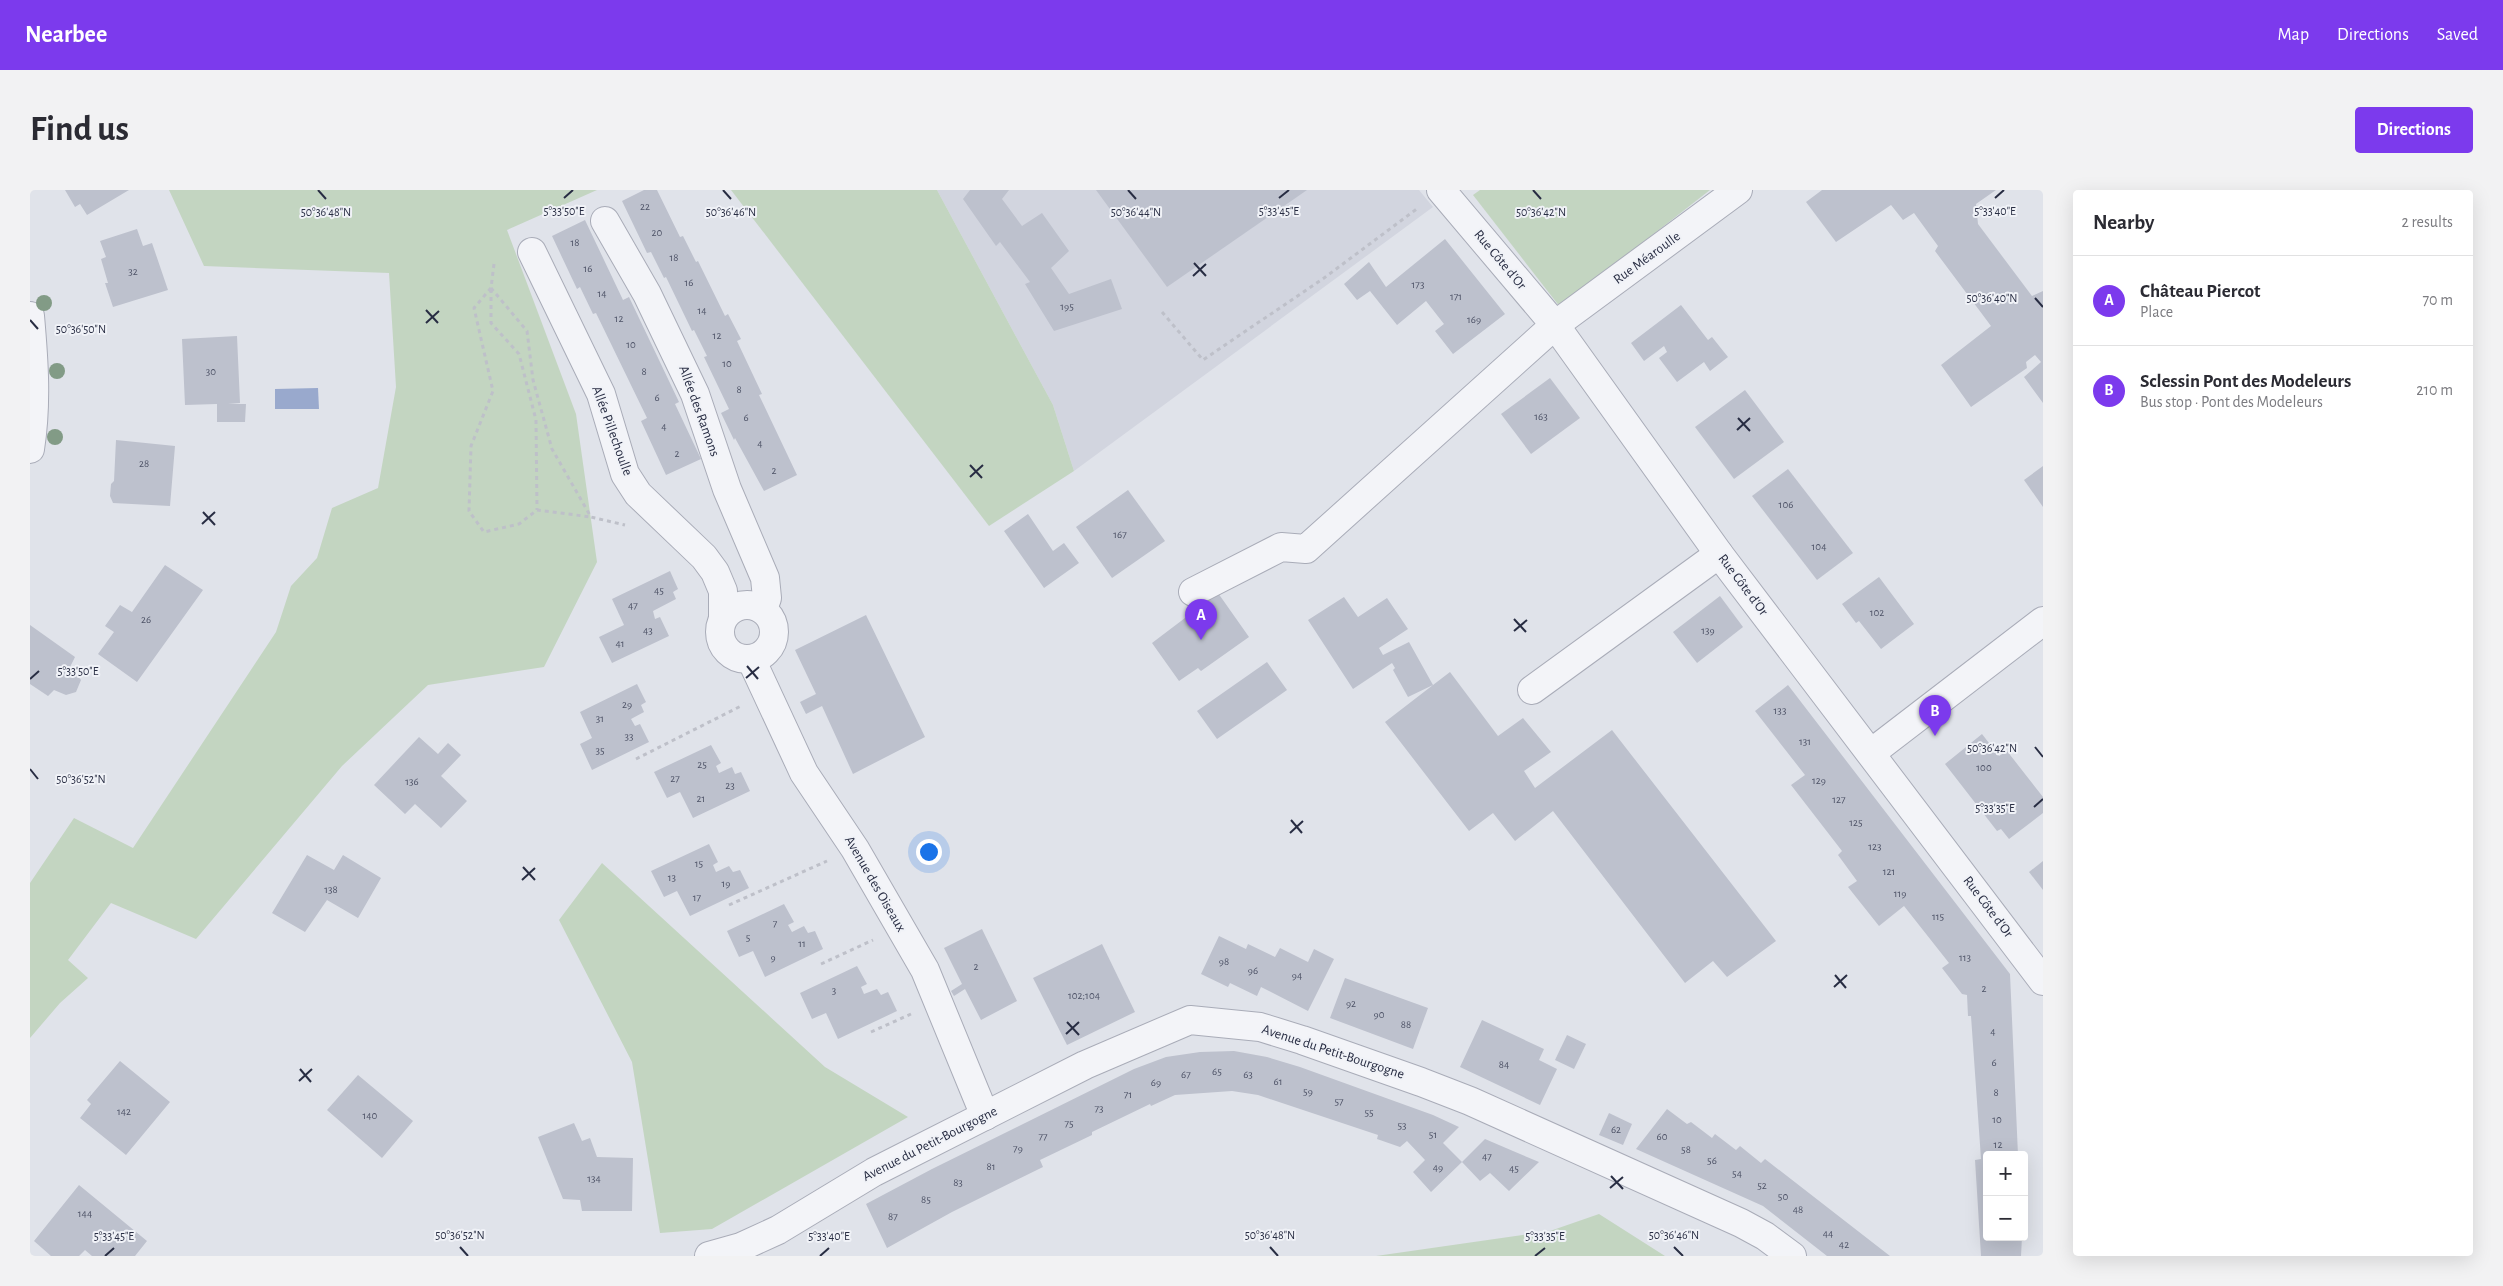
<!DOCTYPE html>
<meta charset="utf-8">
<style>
body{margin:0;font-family:"Alegreya Sans",sans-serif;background:#f2f2f3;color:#2b2b33}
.controls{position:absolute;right:15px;bottom:15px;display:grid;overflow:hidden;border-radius:5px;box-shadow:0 5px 20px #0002}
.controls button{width:45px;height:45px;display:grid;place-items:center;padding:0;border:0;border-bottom:1px solid #e1e1e2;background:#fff;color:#2b2b33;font:25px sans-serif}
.you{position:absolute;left:898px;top:661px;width:18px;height:18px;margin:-12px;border:4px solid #fff;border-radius:50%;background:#1a73e8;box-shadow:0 0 0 8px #1a73e833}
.badge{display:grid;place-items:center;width:32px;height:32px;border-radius:50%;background:#7c3aed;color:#fff;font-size:16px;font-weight:700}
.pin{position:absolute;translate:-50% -41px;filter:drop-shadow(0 1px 2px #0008)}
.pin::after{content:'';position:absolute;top:26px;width:18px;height:15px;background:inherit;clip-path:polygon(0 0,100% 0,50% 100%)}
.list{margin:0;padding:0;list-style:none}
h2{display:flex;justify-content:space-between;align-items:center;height:65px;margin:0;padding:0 20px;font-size:21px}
h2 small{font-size:16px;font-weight:400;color:#7c7c81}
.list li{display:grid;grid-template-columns:32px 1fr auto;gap:15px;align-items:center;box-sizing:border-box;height:90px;padding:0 20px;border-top:1px solid #e1e1e2}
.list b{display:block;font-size:19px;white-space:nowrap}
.list p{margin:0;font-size:16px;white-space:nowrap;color:#7c7c81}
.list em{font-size:16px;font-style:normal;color:#7c7c81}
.map{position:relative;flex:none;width:2013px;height:1066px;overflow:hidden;border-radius:5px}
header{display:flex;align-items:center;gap:30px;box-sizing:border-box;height:70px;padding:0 25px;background:#7c3aed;color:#fff}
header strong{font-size:24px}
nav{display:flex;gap:28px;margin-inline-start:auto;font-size:18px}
.intro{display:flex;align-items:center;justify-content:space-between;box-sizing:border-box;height:120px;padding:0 30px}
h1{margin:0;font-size:35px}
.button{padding:12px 22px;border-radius:5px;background:#7c3aed;color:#fff;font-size:18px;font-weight:700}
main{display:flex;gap:30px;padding:0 30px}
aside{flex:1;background:#fff;border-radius:5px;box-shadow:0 5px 20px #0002}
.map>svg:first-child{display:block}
.built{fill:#d2d5df}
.green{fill:#c3d5c1}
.water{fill:#99a9cd}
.building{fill:#bdc1cd}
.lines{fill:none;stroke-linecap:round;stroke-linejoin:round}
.minor-casing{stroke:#a9acb8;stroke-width:30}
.path{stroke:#bec0c9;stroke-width:3;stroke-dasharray:4 4;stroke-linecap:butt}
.minor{stroke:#f3f4f8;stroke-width:28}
.tree{fill:#829b86}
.ticks{fill:none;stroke:#282d43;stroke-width:2}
.labels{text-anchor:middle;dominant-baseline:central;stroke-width:4;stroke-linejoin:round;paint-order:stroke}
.number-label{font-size:11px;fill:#4d5266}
.street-label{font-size:14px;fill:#282d43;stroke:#f0f2f7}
.ticks-label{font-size:12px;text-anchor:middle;fill:#282d43;stroke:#f0f2f7;stroke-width:4;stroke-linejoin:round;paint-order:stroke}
</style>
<header>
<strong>Nearbee</strong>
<nav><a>Map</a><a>Directions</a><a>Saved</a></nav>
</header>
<div class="intro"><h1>Find us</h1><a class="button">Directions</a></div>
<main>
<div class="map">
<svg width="2013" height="1066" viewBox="0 0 2013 1066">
<rect width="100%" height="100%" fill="#e0e3ea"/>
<path class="built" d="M907,0H1389L1403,17L1044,281L1023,215Z"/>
<g class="green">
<path d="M139,0H567L477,40L546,224L567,372L514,477L398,495L312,576L166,749L81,713L38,770L58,788L30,813L0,848V693L44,628L103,658L246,442L261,396L287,368L302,318L348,298L366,197L359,83L174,76Z"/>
<path d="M701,0H907L1023,215L1044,281L959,336Z"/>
<path d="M1450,0H1680L1530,117L1443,5Z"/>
<path d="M572,673L795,877L878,927L682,1039L630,1043L602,872L529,730Z"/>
<path d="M1569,1024L1635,1066H1346L1520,1041Z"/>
</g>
<path class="water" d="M288,198L289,219H245V199Z"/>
<g class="building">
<path d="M35,0H99L57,25L50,14L45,17Z"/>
<path d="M614,0H627L650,47L653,46L666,72L668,71L695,126L698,124L711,149L707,151L732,204L729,205L767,285L734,301L705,248L704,250L691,223L699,219L674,167L677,166L664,140L662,141L636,87L634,88L621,62L617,63L592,11Z"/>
<path d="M940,0H979L972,9L992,36L1012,23L1039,61L1021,78L1039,104L1081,89L1092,119L1024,141L995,94L1000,92L970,52L966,56L933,9Z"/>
<path d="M1066,0H1277L1137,97Z"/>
<path d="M1792,0H1966L1946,14L1948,34L2002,106L2013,101V213L1994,187L2011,172L2005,165L1996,172L1997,178L1941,217L1911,175L1961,136L1905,61L1908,56L1884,23L1873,30L1861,15L1806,52L1776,12Z"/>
<path d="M555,30L593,110L599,107L649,212L645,214L671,269L636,285L611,231L617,228L566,123L563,124L550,97L547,99L522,46Z"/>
<path d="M107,39L113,56L122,53L138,100L83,117L75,93H78L71,69L76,67L70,51Z"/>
<path d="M1415,49L1475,124L1423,164L1405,141L1414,134L1396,111L1367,135L1340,101L1327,110L1314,94L1339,72L1356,97Z"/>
<path d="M1651,115L1678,150L1682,147L1698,167L1680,181L1674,172L1647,192L1629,168L1637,162L1634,156L1614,171L1601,153Z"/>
<path d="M207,146L210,213L198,214H216L215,232H187V214L155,215L152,149Z"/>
<path d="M1520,188L1550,228L1501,264L1471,224Z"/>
<path d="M1715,200L1754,252L1704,289L1665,237Z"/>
<path d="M86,250L145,256L140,316L83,313L80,306L81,294L84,291Z"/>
<path d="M2013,276V317L1994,290Z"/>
<path d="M1758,279L1823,363L1787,390L1722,306Z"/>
<path d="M1098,300L1135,351L1082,388L1046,337Z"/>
<path d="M998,324L1023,361L1034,353L1049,373L1014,398L974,341Z"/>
<path d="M135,375L173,400L107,492L68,464L84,442L75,436L90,415L102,422Z"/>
<path d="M640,381L648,399L643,402L646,409L623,421L625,429L630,427L639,446L582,473L569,447L594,435L582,409Z"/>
<path d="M1849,387L1884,434L1851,459L1829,431L1826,433L1812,414Z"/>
<path d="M1188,403L1219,447L1171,481L1168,478L1149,491L1122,453Z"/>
<path d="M1690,406L1713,437L1667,473L1643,442Z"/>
<path d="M1314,407L1328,427L1357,408L1378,439L1349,458L1353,465L1379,452L1403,495L1420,482L1468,546L1493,528L1521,562L1494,581L1505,598L1582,540L1746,751L1697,787L1683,771L1655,793L1523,621L1485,651L1463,623L1439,641L1355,532L1403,495L1378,507L1363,480L1365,478L1362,473L1323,499L1278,430Z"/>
<path d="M836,425L895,547L823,584L792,516L776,524L770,512L786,504L765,460Z"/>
<path d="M0,435L45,467L40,477L51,490L46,502L36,505L24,500L18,506L0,494Z"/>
<path d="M1237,472L1257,500L1187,549L1167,521Z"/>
<path d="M607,494L616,512L611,515L614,522L601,529L605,536L610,534L619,552L562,580L550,554L562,548L550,522Z"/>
<path d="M1758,495L1980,784L1988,965H1957V1047H1992L1991,1066H1951L1945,970L1951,969L1941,826H1938L1937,805L1932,804L1912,778L1919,773L1874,716L1849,736L1818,697L1827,691L1808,665L1812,661L1761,595L1775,585L1725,521Z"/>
<path d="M1952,544L1969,566L1977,561L2013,607V623L1979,649L1971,639L1967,641L1915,574Z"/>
<path d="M389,547L408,564L418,553L431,565L411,586L437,611L411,638L385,614L375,624L344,595Z"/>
<path d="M681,555L691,573L686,576L689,583L702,577L705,584L711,582L720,601L663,628L650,602L637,608L624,582Z"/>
<path d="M679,654L688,672L683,675L686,682L699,676L703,682L710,680L719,698L660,726L647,701L634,707L621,681Z"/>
<path d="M277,665L304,680L313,665L351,688L328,728L297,710L275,742L242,723Z"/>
<path d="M2013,671V700L1999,682Z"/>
<path d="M754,714L764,732L758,735L762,742L774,736L778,743L785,741L793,759L735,787L723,761L709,767L697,741Z"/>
<path d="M952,739L987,811L951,830L935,799L924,806L921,801L932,794L914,758Z"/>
<path d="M1189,746L1216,759L1218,754L1245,767L1250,758L1278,772L1284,759L1304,769L1278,821L1231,797L1227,806L1200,793L1198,797L1171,784Z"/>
<path d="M1072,754L1105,822L1037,855L1003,788Z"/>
<path d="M827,776L837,794L831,797L834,804L847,799L851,805L858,802L867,821L808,849L796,823L782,829L770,803Z"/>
<path d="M1315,788L1398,818L1383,859L1300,828Z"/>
<path d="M1452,830L1514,859L1509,870L1527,879L1510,915L1430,877Z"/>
<path d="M1537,845L1556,854L1544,879L1525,870Z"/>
<path d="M1204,861L1237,867L1270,877L1403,925L1429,937L1413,953L1432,972L1401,1002L1383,982L1395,970L1377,951L1370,957L1347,949L1348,945L1228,905L1202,901L1145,905L1121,916L1120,914L1062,942V945L1010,970L1013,977L922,1022L857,1058L836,1014L902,979L1104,879L1136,867L1170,862Z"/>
<path d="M90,871L140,912L96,965L50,928L61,914L57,910Z"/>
<path d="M328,885L383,931L352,968L297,920Z"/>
<path d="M1637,919L1657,934L1661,932L1682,948L1685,944L1706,960L1710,956L1731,973L1735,969L1860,1066H1797L1733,1016L1606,959Z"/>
<path d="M1579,923L1602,934L1593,955L1569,945Z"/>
<path d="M544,933L552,951L560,948L567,967L603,968L602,1021H552L550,1010L533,1009L508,947Z"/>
<path d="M1455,949L1483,961L1509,972L1479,1001L1460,983L1450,991L1432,972Z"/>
<path d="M49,995L117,1051L105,1066H62L55,1060L49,1066H21L4,1051Z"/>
</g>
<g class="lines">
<g class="minor-casing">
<g id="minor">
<path d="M1411,0L1525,135L1689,364L2013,791"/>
<path d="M575,31L617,104L665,204L697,299L735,388L737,408L733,419"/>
<path d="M502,62L571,204L595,284L608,304L674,367L685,382L693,401V428"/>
<path d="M0,126C4,171 7,214 0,259"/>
<path d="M1163,402L1251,357L1276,359L1525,135L1708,0"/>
<circle cx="717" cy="442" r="27"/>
<path d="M721,469L774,583L825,659L895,780L955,926"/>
<path d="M1502,500L1689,364"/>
<path d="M1841,563L2013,431"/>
<path d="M679,1066L711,1057L748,1040L844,982L1055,875L1160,830L1230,837L1272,850L1391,892L1440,911L1711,1033L1735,1046L1762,1066"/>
</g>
</g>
<g class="path">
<path d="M464,74L461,98L497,141L503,190L522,259L561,327L595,335"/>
<path d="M461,98L444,118L463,201L441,256L439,321L454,342L489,334L507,320L561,327"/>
<path d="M461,99V133L489,164L506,230L507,320"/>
<path d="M1132,122L1173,170L1294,88L1388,18"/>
<path d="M606,569L711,516"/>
<path d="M699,715L797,671"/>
<path d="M791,774L843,750"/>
<path d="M841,842L881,824"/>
</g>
<use href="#minor" class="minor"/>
</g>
<g class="tree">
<circle cx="14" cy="113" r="8"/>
<circle cx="27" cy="181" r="8"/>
<circle cx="25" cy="247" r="8"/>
</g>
<path class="ticks" d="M288,0L296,9M693,0L701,9M1098,0L1106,9M1503,0L1511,9M534,8L543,0M1249,8L1259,0M1965,8L1974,0M1164,73L1176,86M1163,86L1176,74M2005,108L2013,117M396,120L408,133M0,130L8,139M396,133L409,121M1708,228L1720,241M1707,240L1720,228M940,275L952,288M940,287L953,275M173,322L185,335M172,334L185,322M1484,429L1496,442M1484,441L1497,430M717,476L728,489M716,488L729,477M0,489L9,481M2005,557L2013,567M0,579L8,589M2004,617L2013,609M1261,630L1272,643M1260,643L1273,631M493,677L505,690M492,690L505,678M1805,785L1816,798M1804,797L1817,785M1037,832L1049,845M1036,844L1049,832M270,879L281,892M269,891L282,879M1581,986L1593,999M1580,998L1593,987M430,1057L438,1066M1240,1057L1248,1066M1644,1057L1653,1066M75,1066L84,1058M790,1066L799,1058M1505,1066L1515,1058"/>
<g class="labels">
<g class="number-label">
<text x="615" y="16">22</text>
<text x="627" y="42">20</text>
<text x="545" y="52">18</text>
<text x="644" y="67">18</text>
<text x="558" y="78">16</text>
<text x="103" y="81">32</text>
<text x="659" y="92">16</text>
<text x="1388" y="94">173</text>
<text x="572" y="103">14</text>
<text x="1426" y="106">171</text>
<text x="1037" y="116">195</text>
<text x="672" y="120">14</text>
<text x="589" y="128">12</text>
<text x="1444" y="129">169</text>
<text x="687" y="145">12</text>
<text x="601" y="154">10</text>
<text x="697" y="173">10</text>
<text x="181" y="181">30</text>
<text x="614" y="181">8</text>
<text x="709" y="199">8</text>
<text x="627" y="207">6</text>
<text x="1511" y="226">163</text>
<text x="716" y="227">6</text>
<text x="634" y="236">4</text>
<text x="730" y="253">4</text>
<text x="647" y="263">2</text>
<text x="114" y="273">28</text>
<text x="744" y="280">2</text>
<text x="1756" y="314">106</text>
<text x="1090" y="344">167</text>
<text x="1789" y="356">104</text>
<text x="629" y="400">45</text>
<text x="603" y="415">47</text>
<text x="1847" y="422">102</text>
<text x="116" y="429">26</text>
<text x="618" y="440">43</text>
<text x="1678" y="440">139</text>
<text x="590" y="453">41</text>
<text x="597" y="514">29</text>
<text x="1750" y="520">133</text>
<text x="570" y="528">31</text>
<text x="599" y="546">33</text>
<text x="1775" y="551">131</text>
<text x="570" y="560">35</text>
<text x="672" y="574">25</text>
<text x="1954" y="577">100</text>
<text x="645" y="588">27</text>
<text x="1789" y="590">129</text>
<text x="382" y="591">136</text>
<text x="700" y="595">23</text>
<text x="671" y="608">21</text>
<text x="1809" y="609">127</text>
<text x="1826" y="632">125</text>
<text x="1845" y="656">123</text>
<text x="669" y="673">15</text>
<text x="1859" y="681">121</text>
<text x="642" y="687">13</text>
<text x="696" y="693">19</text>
<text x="301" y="699">138</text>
<text x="1870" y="703">119</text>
<text x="667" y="707">17</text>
<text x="1908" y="726">115</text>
<text x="745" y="733">7</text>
<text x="718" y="747">5</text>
<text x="772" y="753">11</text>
<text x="743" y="767">9</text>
<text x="1935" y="767">113</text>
<text x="1194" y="771">98</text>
<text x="946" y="776">2</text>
<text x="1223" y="780">96</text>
<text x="1267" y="785">94</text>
<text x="1954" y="798">2</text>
<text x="804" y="800">3</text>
<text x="1054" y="805">102;104</text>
<text x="1321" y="813">92</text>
<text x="1349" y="824">90</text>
<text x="1376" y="834">88</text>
<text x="1963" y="841">4</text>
<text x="1964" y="872">6</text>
<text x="1474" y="874">84</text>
<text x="1187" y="881">65</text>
<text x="1156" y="884">67</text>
<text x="1218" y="884">63</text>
<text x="1248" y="891">61</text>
<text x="1126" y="892">69</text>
<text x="1278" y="901">59</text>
<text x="1966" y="902">8</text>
<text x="1098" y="904">71</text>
<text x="1309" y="911">57</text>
<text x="1069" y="918">73</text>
<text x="94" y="921">142</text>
<text x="1339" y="922">55</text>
<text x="340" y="925">140</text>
<text x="1967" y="929">10</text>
<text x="1039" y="933">75</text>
<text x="1372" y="935">53</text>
<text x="1586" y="939">62</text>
<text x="1403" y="944">51</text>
<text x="1013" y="946">77</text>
<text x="1632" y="946">60</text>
<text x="1968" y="954">12</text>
<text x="988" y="958">79</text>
<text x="1656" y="959">58</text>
<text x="1457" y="966">47</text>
<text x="1682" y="970">56</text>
<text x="961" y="976">81</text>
<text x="1408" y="977">49</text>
<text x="1484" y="978">45</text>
<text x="1707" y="983">54</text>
<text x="564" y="988">134</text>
<text x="928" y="992">83</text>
<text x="1732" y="995">52</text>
<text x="1753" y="1006">50</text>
<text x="896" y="1009">85</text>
<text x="1768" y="1019">48</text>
<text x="55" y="1023">144</text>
<text x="863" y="1026">87</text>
<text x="1798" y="1043">44</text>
<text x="1814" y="1054">42</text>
</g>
<g class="street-label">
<text transform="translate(1617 68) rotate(-36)">Rue Méaroulle</text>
<text transform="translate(1470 70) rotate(50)">Rue Côte d'Or</text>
<text transform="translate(669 221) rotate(70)">Allée des Ramons</text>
<text transform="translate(582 241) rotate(70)">Allée Pillechoulle</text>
<text transform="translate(1713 395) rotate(53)">Rue Côte d'Or</text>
<text transform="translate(845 694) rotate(60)">Avenue des Oiseaux</text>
<text transform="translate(1958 717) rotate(53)">Rue Côte d'Or</text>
<text transform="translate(1303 862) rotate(18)">Avenue du Petit-Bourgogne</text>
<text transform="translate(900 954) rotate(-27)">Avenue du Petit-Bourgogne</text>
</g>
</g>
<g class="ticks-label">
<text x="534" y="25">5°33'50"E</text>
<text x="1249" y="25">5°33'45"E</text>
<text x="1965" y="25">5°33'40"E</text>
<text x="296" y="26">50°36'48"N</text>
<text x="701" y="26">50°36'46"N</text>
<text x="1106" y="26">50°36'44"N</text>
<text x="1511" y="26">50°36'42"N</text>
<text x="1962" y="112">50°36'40"N</text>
<text x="51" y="143">50°36'50"N</text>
<text x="48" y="485">5°33'50"E</text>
<text x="1962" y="562">50°36'42"N</text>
<text x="51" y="593">50°36'52"N</text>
<text x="1965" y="622">5°33'35"E</text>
<text x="430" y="1049">50°36'52"N</text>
<text x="1240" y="1049">50°36'48"N</text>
<text x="1644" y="1049">50°36'46"N</text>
<text x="84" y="1050">5°33'45"E</text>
<text x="799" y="1050">5°33'40"E</text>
<text x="1515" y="1050">5°33'35"E</text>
</g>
</svg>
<div class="controls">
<button>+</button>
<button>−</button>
</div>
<div class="you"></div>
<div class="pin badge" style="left:1171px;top:450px">A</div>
<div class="pin badge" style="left:1905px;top:546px">B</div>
</div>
<aside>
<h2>Nearby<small>2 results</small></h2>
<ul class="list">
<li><span class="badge">A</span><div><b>Château Piercot</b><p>Place</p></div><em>70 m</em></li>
<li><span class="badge">B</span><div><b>Sclessin Pont des Modeleurs</b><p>Bus stop · Pont des Modeleurs</p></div><em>210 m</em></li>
</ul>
</aside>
</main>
